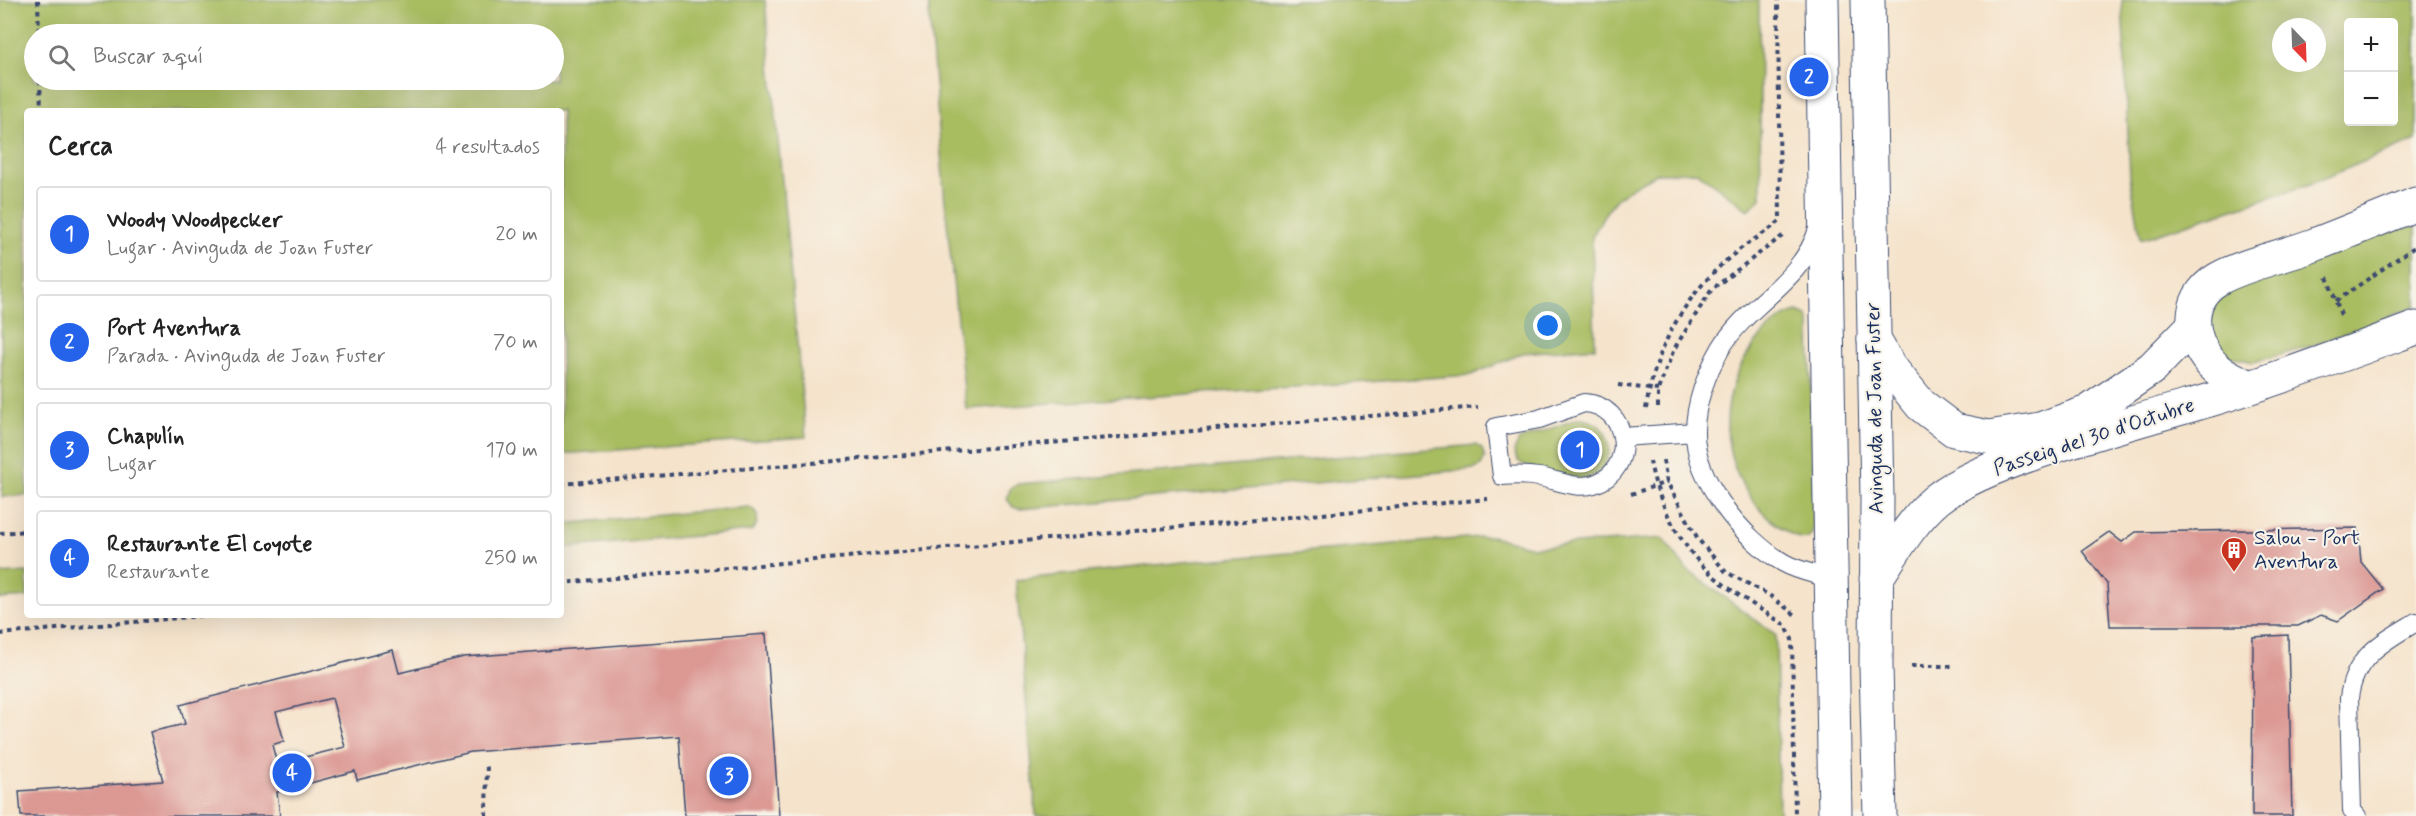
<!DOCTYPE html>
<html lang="es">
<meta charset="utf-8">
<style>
body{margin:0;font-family:Mynerve,sans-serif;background:#f6f6f6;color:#222}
.controls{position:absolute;right:18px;top:18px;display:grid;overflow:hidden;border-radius:6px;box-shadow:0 6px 24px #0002}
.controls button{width:54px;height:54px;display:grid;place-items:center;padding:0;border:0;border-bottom:2px solid #e0e0e0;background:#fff;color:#222;font:30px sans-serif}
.compass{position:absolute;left:2272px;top:18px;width:54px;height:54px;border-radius:50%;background:#fff;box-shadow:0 6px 24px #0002;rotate:157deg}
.you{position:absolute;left:1548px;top:326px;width:21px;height:21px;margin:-15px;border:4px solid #fff;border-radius:50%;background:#1a73e8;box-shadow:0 0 0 9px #1a73e833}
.badge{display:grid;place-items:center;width:39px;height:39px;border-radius:50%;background:#2563eb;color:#fff;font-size:20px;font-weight:700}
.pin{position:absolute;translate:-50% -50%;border:3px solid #fff;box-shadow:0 2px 6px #0006}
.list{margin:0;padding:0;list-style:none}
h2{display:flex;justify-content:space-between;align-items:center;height:78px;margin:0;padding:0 24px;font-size:26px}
h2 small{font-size:20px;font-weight:400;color:#767676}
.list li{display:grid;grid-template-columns:39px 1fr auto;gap:18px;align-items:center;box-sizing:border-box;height:96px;margin:0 12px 12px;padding:0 12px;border:2px solid #e0e0e0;border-radius:6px}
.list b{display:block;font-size:22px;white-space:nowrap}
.list p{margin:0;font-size:20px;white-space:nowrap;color:#767676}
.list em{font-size:20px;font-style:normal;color:#767676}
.icon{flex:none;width:33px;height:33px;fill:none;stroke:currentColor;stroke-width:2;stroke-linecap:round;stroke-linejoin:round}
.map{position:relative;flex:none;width:2416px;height:816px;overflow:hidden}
.search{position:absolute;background:#fff;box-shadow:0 6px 24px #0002;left:24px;top:24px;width:540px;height:66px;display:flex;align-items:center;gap:15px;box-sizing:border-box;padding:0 21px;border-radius:33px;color:#767676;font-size:22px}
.panel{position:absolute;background:#fff;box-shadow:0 6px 24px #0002;left:24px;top:108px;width:540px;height:510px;border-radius:6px}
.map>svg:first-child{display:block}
.green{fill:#a8bc61;stroke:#627660;stroke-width:1.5;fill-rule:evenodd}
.building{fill:#dc9994;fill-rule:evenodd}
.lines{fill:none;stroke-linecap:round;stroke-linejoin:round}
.service-casing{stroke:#3c4a6e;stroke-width:20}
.minor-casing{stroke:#3c4a6e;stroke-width:35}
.path{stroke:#3c4a6e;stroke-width:4;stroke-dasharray:4.5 4.5;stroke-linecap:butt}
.service{stroke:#fff;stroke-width:18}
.minor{stroke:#fff;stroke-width:33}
.labels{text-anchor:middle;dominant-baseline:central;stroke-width:4.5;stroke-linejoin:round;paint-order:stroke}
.street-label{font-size:21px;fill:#1b2f5e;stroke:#f7f3e8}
.poi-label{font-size:21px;fill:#1b2f5e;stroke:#f7f3e8;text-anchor:start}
</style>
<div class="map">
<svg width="2416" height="816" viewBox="0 0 2416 816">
<rect width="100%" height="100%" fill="#f7f3e8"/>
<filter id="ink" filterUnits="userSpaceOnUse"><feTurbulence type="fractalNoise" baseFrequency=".0167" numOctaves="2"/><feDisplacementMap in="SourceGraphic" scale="12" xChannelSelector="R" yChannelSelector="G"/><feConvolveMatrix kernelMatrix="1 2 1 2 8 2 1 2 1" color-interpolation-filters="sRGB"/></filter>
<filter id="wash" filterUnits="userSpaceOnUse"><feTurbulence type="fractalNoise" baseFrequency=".008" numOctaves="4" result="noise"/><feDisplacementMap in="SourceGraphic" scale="24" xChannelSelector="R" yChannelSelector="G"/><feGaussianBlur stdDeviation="1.35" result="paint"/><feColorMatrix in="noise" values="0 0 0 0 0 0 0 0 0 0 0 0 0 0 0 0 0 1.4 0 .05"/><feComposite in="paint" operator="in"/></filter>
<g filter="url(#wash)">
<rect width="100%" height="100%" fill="#f5e3cb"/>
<g class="green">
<path d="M0,0H765L806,437L561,454V111H27V495L2,497ZM34,34H554V80H34Z"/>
<path d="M928,0H1759L1761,198L1748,210L1697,172L1658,173L1639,183L1617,198L1604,215L1592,237L1595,347L1523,353L1471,375L966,409L945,202Z"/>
<path d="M2122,0H2416V140L2310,184L2141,239L2130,177ZM2394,22V122H2348V22ZM2281,27H2317V63H2281Z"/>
<path d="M2416,219V306L2312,346L2254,362L2230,357L2218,344L2209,324L2212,307L2225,291Z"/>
<path d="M1798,312L1807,316L1810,325L1814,523C1813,542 1802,541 1789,533C1726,495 1708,414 1749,352C1759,337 1779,315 1798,312Z"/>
<path d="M1577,419C1622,418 1619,484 1574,479C1563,478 1552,473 1542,471C1529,467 1516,466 1514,451L1519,440Z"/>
<path d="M1476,445L1482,449L1485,458L1481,466L1475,469L1020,509L1013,507L1007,499L1010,489L1018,484Z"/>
<path d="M749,507C760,512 760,524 751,531L561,548V524Z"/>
<path d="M1491,536L1533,547L1663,538L1686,569L1776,635L1779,816H1036L1016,580L1183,562Z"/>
<path d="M27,572V597L0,599V574Z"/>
</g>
<g id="blocks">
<g class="building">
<path d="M2358,528L2361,562L2383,589L2338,621L2321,615L2298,626H2110L2107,584L2082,551L2109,532L2122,542L2136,532Z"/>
<path d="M766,634L779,816H685L679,736L471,752L357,780L355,771L277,792L280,816H21L19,791L163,781L150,732L185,724L180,705L393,650L399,673L464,657ZM332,698L345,747L277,764L272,745L284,741L276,712Z"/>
<path d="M2288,635L2292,816H2252L2253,637Z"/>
</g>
</g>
</g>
<g filter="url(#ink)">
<use href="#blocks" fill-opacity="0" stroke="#3c4a6e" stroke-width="1.5"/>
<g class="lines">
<g class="service-casing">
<g id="service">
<path d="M1818,229C1802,282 1748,303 1721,348C1707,372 1695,404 1695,431C1694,479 1743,540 1784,563C1798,571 1816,574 1831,579"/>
<path d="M1584,403C1629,405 1638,470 1594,484C1577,490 1557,480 1539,477C1527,475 1515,475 1502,476L1496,427L1539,419Z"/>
<path d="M1623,437L1695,432"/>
<path d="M2357,816L2352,811L2349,698C2354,656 2383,642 2416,622"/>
</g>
</g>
<g class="minor-casing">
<g id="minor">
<path d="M1822,0L1835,816"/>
<path d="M1868,0L1877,499L1876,667L1880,816"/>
<path d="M1874,340L1890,367L1921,405L1954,430L1988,437L2040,429L2088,412L2152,368L2193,326"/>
<path d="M2248,386C2238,381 2225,376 2216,368C2189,344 2183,299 2218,279C2244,264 2285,256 2314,245C2348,232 2382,218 2416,204"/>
<path d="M1876,579C1894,552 1912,520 1937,499C1965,477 2010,461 2044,450C2099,431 2154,416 2210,400C2279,379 2348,353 2416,328"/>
</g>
</g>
<g class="path">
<path d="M38,0L39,34"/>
<path d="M40,80L41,111"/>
<path d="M2327,277L2342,318"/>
<path d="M2336,301L2416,246"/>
<path d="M1618,385L1658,390"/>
<path d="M1658,407V390L1674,349L1712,289L1785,234"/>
<path d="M1646,409C1655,346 1688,289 1739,250C1752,240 1767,232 1780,221L1778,0"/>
<path d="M1663,460L1667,482L1698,539L1726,572L1769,595L1797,616"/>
<path d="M1650,461C1656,498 1679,544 1707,570C1730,592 1760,608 1786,626L1792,639L1795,816"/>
<path d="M561,484L1478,407"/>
<path d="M1631,494L1667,482"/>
<path d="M0,533L27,531"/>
<path d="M561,583L1488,499"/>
<path d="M0,634L211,615"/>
<path d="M1911,666H1952"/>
<path d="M486,816L487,762"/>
</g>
<use href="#service" class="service"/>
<use href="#minor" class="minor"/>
</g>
</g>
<defs>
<g id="building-pin" transform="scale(1.35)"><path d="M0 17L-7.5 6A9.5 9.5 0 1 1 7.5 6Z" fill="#c8321e" stroke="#f7f3e8"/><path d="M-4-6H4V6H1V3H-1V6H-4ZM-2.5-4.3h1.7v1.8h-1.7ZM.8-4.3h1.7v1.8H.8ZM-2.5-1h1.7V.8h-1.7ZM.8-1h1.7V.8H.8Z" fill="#fff"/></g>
</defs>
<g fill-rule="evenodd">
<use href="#building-pin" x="2234" y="550"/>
</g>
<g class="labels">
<g class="street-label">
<text transform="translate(1875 408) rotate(-91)">Avinguda de Joan Fuster</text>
<text transform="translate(2094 437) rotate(-18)">Passeig del 30 d'Octubre</text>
</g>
<g class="poi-label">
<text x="2254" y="538">Salou - Port<tspan x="2254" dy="24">Aventura</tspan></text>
</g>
</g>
</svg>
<div class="controls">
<button>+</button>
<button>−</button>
</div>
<svg class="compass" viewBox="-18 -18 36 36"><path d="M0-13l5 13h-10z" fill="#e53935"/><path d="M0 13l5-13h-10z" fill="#767676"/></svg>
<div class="you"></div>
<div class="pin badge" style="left:1580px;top:450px">1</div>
<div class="pin badge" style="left:1809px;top:77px">2</div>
<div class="pin badge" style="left:729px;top:776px">3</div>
<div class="pin badge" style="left:292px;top:773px">4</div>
<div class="search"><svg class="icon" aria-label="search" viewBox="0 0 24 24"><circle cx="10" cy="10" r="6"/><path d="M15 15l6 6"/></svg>Buscar aquí</div>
<section class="panel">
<h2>Cerca<small>4 resultados</small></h2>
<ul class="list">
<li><span class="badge">1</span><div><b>Woody Woodpecker</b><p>Lugar · Avinguda de Joan Fuster</p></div><em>20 m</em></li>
<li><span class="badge">2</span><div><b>Port Aventura</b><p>Parada · Avinguda de Joan Fuster</p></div><em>70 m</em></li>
<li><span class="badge">3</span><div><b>Chapulín</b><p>Lugar</p></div><em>170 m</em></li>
<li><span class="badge">4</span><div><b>Restaurante El coyote</b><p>Restaurante</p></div><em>250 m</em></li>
</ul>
</section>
</div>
